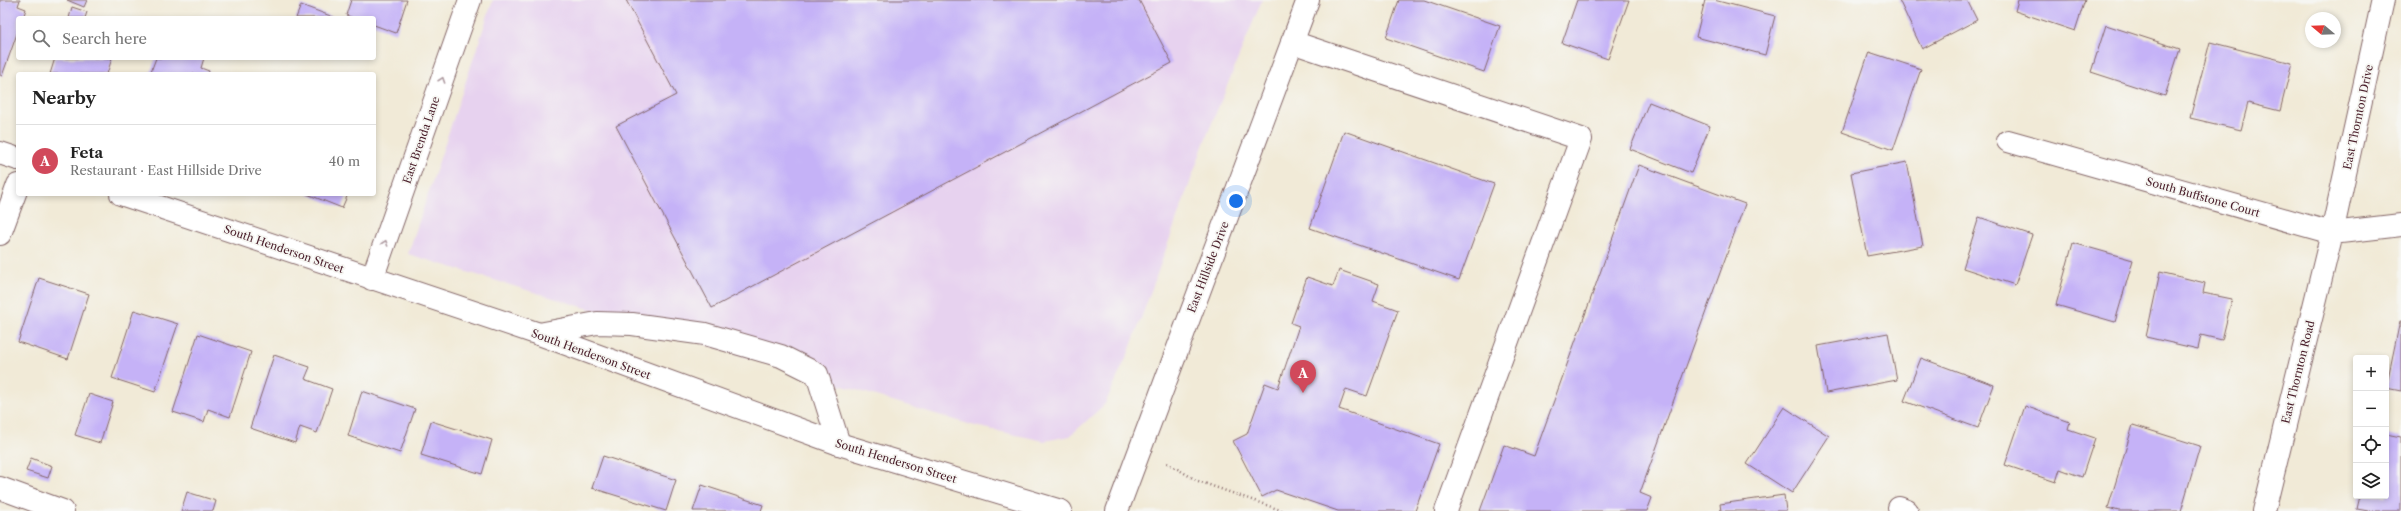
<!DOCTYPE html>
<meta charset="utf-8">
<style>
body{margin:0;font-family:"Libre Caslon Text",serif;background:#f2f2f2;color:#222}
.controls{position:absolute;right:12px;bottom:12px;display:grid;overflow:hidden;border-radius:4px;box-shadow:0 2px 6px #0003}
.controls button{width:36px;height:36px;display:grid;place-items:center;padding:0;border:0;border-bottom:1px solid #e0e0e0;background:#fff;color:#222;font:20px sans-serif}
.compass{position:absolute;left:2305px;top:12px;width:36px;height:36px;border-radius:50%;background:#fff;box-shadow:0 2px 6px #0003;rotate:289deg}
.you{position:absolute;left:1236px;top:201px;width:14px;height:14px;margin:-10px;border:3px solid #fff;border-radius:50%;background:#1a73e8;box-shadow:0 0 0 6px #1a73e833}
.badge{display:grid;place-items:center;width:26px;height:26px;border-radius:50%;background:#d1495b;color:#fff;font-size:13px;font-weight:700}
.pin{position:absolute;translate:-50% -33px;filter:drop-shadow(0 1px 2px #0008)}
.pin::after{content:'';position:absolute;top:21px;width:14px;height:12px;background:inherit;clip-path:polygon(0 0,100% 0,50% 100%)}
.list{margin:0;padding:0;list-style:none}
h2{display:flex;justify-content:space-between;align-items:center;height:52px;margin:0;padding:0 16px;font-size:17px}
h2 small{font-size:13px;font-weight:400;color:#767676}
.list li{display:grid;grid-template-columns:26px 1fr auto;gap:12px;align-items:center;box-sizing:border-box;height:72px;padding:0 16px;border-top:1px solid #e0e0e0}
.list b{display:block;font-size:15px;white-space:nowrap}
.list p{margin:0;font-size:13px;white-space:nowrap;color:#767676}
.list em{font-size:13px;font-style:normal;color:#767676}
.icon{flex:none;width:22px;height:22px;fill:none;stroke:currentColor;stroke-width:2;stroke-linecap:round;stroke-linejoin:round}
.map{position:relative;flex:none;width:2401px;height:511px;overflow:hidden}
.search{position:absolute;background:#fff;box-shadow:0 2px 6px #0003;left:16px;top:16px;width:360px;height:44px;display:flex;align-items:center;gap:10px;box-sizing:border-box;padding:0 14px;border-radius:4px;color:#767676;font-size:15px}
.panel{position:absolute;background:#fff;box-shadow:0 2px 6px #0003;left:16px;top:72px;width:360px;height:124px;border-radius:4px}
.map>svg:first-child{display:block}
.built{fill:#e7d2ef}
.building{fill:#c5b2f7}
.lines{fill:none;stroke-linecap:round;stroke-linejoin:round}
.minor-casing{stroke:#846667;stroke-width:24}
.major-casing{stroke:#846667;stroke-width:24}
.path{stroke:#846667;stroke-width:2.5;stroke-dasharray:1 3;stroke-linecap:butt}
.minor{stroke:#fff;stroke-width:22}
.major{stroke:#fff;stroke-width:22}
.oneway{stroke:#ae9aa0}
.labels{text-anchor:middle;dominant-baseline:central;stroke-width:3.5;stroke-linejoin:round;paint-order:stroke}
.street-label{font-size:11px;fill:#4a1f2b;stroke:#f6f6f2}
</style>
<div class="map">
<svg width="2401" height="511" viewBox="0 0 2401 511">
<rect width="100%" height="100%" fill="#f6f6f2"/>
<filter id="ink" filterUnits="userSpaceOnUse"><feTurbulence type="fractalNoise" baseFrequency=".025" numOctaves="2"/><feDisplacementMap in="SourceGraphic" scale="8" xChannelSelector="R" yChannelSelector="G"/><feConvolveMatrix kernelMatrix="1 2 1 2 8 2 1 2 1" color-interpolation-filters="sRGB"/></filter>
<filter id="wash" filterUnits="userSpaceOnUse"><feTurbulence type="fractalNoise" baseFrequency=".012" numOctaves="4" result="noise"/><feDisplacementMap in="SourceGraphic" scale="16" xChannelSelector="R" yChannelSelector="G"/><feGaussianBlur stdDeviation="0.9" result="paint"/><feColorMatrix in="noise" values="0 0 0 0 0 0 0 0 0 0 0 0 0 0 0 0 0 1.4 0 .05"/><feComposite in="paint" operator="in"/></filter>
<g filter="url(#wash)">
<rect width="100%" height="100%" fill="#f1ead7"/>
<path class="built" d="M493,0H1262L1207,135L1129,352L1105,404L1070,436L1044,441L975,426L408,254Z"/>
<g id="blocks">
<g class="building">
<path d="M0,0H20L18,6L26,9L23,18H18V31L2,76L0,75Z"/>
<path d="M67,0H87L84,7Z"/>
<path d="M351,0H407L396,33L374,25V18H353L346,15Z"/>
<path d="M626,0H1139L1172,63L712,308L616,126L676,95Z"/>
<path d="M1399,0H1424L1500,26L1484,72L1386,38Z"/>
<path d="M1577,0H1629L1608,59L1562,43Z"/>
<path d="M1705,0H1714L1775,16L1765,55L1696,37Z"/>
<path d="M1899,0H1967L1977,20L1922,49Z"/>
<path d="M2018,0H2085L2075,31L2015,11Z"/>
<path d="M301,5L336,18H296Z"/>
<path d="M72,7L87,12L85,18H69Z"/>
<path d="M2106,25L2180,49L2165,96L2091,72Z"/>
<path d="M2210,42L2292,63L2280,111L2248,103L2241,130L2190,118Z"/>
<path d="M1869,52L1921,69L1893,150L1842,132Z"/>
<path d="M55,58H112L107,74H50Z"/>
<path d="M156,58H204L201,68L209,71L208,74H150Z"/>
<path d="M1649,102L1710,126L1691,173L1630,149Z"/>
<path d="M1344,131L1494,184L1459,280L1310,228Z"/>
<path d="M1907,162L1923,246L1867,256L1851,173Z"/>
<path d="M1639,165L1745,204L1640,493L1652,498L1647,511H1480L1504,445L1534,456Z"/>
<path d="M307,194H348L342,208Z"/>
<path d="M1979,217L2032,235L2015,285L1963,268Z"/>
<path d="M2073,243L2133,260L2115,322L2056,305Z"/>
<path d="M1339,270L1379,284L1373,301L1398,310L1367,396L1346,389L1339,409L1439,444L1415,511H1338L1276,490L1262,497L1233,441L1247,434L1265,383L1278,388L1299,326L1291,323L1307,277L1333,286Z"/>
<path d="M2160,272L2205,283L2203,293L2232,299L2222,340L2201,335L2198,349L2146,337Z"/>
<path d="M39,278L89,294L68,359L18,342Z"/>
<path d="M134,310L178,324L155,392L112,378Z"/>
<path d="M2400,321H2401V391L2386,388Z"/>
<path d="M1888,333L1897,380L1826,393L1818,346Z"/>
<path d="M198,334L251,352L230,417L208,409L204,422L173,412Z"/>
<path d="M274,355L310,367L305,379L332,389L317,433L300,427L295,443L250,428Z"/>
<path d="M1921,358L1994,385L1978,428L1904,401Z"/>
<path d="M362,391L415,409L400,453L348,436Z"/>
<path d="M89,394L113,402L100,443L75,435Z"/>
<path d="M2025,406L2070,422L2068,429L2095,438L2082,477L2060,469L2056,482L2005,465Z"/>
<path d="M1784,407L1829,436L1792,493L1747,464Z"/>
<path d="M431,421L492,440L482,474L421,455Z"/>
<path d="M2133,425L2200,446L2181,511H2119L2108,508Z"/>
<path d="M2386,434L2401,437V511H2368L2357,509L2360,496H2386Z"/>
<path d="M603,456L676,480L666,511L592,488Z"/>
<path d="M31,458L52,466L48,478L26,471Z"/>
<path d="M702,485L763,505L761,511H693Z"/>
<path d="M187,492L216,501L213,511H181Z"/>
<path d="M1784,495L1786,511H1721L1720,504Z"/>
</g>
</g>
</g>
<g filter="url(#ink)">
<use href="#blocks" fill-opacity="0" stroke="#846667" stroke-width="1"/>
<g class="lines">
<g class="minor-casing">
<g id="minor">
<path d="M1292,42L1581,139L1446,511"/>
<path d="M2008,141L2332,233L2401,225"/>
<path d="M0,153L18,159"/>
<path d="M121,194L539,334L839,444L1061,511"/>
<path d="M0,234L18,185"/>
<path d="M372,279L470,0"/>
<path d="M539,334L597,323L632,324L705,334L781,356L817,374L839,444"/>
<path d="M0,488L63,511"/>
<path d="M1899,508L1907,511"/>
<path d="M2264,511L2332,233L2383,0"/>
</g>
</g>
<g class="major-casing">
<path id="major" d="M1117,511L1308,0"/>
</g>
<path class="path" d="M1167,463L1198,481L1283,511"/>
<use href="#minor" class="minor"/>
<use href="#major" class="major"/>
</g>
<defs><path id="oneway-chevron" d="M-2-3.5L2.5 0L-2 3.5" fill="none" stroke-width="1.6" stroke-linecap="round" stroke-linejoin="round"/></defs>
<g class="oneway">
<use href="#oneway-chevron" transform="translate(442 80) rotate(-71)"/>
<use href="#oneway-chevron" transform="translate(385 243) rotate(-71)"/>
</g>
</g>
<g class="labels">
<g class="street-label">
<text transform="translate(2358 117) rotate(-78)">East Thornton Drive</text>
<text transform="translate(421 140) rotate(-71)">East Brenda Lane</text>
<text transform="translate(2203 197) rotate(16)">South Buffstone Court</text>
<text transform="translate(284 249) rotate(19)">South Henderson Street</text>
<text transform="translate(1208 267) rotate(-69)">East Hillside Drive</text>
<text transform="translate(591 354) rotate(20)">South Henderson Street</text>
<text transform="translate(2298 372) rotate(-76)">East Thornton Road</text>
<text transform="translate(896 461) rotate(17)">South Henderson Street</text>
</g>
</g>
</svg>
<div class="controls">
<button>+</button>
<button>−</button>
<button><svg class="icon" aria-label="locate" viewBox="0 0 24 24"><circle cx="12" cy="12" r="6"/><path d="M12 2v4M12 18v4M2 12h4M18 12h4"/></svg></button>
<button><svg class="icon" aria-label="layers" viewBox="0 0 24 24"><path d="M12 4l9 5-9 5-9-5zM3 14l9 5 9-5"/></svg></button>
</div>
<svg class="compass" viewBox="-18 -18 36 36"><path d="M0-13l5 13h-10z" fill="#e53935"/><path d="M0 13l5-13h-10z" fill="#767676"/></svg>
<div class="you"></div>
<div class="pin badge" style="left:1303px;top:393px">A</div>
<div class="search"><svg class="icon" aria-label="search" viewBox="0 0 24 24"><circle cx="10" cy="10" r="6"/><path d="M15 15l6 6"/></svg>Search here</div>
<section class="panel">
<h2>Nearby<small></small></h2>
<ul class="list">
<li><span class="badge">A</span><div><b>Feta</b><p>Restaurant · East Hillside Drive</p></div><em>40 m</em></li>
</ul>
</section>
</div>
